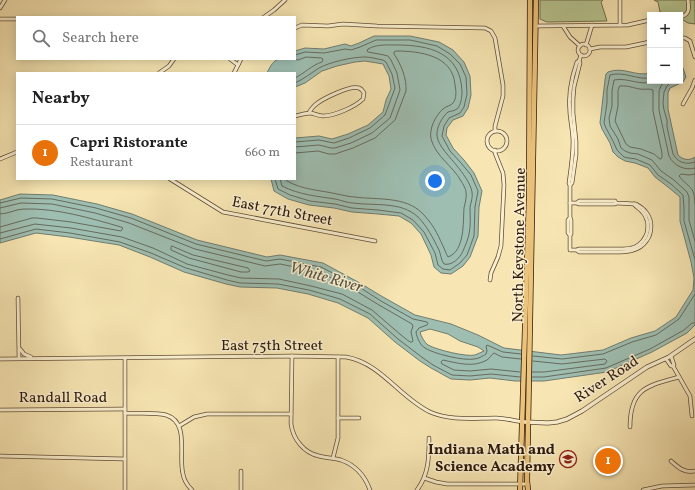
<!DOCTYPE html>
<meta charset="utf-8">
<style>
body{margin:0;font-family:Vollkorn,serif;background:#f2f2f2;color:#222}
.controls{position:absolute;right:12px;top:12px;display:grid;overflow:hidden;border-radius:0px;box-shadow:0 2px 10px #0003}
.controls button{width:36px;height:36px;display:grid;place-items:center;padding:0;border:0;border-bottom:1px solid #e0e0e0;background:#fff;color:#222;font:20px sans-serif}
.you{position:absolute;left:435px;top:181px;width:14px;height:14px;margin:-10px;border:3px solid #fff;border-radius:50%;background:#1a73e8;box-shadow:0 0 0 6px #1a73e833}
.badge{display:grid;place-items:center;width:26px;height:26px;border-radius:50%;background:#8f2418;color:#fff;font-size:13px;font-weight:700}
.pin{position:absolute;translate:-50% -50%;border:2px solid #fff;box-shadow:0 1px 4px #0006}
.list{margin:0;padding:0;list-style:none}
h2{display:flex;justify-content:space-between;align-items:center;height:52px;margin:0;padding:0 16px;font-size:17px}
h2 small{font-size:13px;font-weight:400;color:#767676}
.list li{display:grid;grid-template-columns:26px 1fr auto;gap:12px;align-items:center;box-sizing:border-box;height:56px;padding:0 16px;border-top:1px solid #e0e0e0}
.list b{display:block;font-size:15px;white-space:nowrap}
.list p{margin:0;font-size:13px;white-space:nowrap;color:#767676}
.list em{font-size:13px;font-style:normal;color:#767676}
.icon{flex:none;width:22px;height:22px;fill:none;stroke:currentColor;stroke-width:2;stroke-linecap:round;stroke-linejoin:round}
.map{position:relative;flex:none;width:695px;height:490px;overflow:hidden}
.search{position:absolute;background:#fff;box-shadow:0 2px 10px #0003;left:16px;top:16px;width:280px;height:44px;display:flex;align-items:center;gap:10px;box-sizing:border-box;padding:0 14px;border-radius:0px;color:#767676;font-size:15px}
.panel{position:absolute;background:#fff;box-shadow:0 2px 10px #0003;left:16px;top:72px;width:280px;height:108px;border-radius:0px}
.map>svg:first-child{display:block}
.green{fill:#b7c691;stroke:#726f4e}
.water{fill:#9ebeb1;stroke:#717c6f;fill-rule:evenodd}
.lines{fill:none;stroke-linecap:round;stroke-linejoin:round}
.shore{stroke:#666b5e;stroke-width:1}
.minor-casing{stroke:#604c35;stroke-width:4.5}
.tertiary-casing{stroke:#604c35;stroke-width:5}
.primary-casing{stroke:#2d180b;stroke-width:6}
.minor{stroke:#faefce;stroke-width:3}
.tertiary{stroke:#faefce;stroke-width:3.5}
.primary{stroke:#ecc37a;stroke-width:4.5}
.labels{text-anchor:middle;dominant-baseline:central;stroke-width:3;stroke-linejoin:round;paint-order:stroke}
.street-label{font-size:15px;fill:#2d180b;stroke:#faefce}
.poi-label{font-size:15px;font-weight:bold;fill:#2d180b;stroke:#faefce;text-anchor:end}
.water-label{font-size:16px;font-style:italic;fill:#555245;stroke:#faefce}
</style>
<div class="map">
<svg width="695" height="490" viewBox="0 0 695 490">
<rect width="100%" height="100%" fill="#f7e6b3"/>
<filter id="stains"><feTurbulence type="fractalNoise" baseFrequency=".005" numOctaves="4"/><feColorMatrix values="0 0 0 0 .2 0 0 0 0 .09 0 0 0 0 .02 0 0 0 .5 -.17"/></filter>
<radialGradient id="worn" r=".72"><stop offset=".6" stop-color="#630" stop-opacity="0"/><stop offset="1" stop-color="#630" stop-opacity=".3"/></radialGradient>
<g class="green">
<path d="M540,0H603L601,2L607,21L547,22L540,19Z"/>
<path d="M654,0H695V24L688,23L680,18V15H674L660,12L658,2Z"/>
</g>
<g class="water">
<path d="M374,36H410L439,42L453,50L464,62L470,76L471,95L468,108L463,116L453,120L447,128L446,135L453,148L464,160L474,173L482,191L479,207L478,236L470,257L463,266L451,274L441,273L434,267L431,255L421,234L411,223L399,216L378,214L352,212L334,208L309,205L288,199L274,191L271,179H295V138L319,136L332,139L348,134L368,125L383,112L386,100L391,89L389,76L383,64L365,61L355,62L337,66L322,71L305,83L295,87V73H267C275,56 278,59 295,59V51L305,48L324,49L345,44L351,46L359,43Z"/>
<path d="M680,65L683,68L686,77L683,82L670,88L668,93V109L678,155C683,160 689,161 695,157V325L687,333L652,352L607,372L544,381H515L490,378L470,380L451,379L431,368L420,361L395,342L368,318L338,303L308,294L277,288L240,287L226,284L184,272L150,257L119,245L69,237L36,233L0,243V200L20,194L53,195L97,204L132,214L197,240L267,257L280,255L323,263L358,282L383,297L415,315L451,324L478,335L504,348L561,355L603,350L631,338L655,331L676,317L693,290L694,278L691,262L680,221V197L668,187L655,177L648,168L635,163L625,161L618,157L613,152L610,143L602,129L600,123L605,80L606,74L608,72C623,66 636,77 650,73V81H680ZM430,329L448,334L460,341L478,347L484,351C481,352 478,354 475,355C466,357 437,350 428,345C424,342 421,336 420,332Z"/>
</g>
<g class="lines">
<g class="shore">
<path d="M292,59L298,60L306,57L322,58L323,60L322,62C312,65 305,73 295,78"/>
<path d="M650,78C637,80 624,71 610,75L607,90V103L604,123L606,128L613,141L617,150L624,157L629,158L636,159L650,165L658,175L671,184L683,195L684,207V221L695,260"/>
<path d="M654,81C641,87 628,77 614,80L612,91V106L609,118L610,126L618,139L621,148L625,151L630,153L638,154L652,160L661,171L674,180L687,192L689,197V220L695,241"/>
<path d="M665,81L661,86L659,91V110L669,156C674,166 685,171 695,168"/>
<path d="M677,81L670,83L667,86L664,92L663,103L664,110L667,120V127L673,154C678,163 686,165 695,162"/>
<path d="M295,83C304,79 311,73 319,68C330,62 352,57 365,57C371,57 377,59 383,60L386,62L392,74L395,88L385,115L370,128L349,138L334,143L319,140L295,142"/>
<path d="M620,86C627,85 633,88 640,89C644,90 649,88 653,90V111L662,153V157L661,159H660L654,154L641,149L630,147L626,144L615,121L618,106V91Z"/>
<path d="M695,174L689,175L681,174L679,176C689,189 694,184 695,204"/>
<path d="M275,179L278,189L290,195L310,201L335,204L352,208L378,210L401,213L413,220L424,232L435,253L438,265L443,269L450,270L460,263L467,255L474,236L475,207L478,191L471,175L461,163L450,151L442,136L444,126L449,118L460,113L464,107L467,94L466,77L460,64L450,54L437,46L410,40H376L360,47L351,50L345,49L324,53L305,52L295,55"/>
<path d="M280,179L282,186C300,195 316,196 335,199C341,200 347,203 353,203C374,206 401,201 418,217C427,226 433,238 439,250C441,255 441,260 444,264C452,266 460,258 463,251C465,246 468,240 469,234C471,226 470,216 470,207C471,202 473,197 472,192C471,184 462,172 457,166C451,158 438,146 437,136C436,128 442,117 448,112C451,111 454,111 457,109C461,105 462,97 462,92C461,53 430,45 397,45C387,45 377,44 368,49L367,51L368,52L384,55L388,56L391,60L397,73L400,90L390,118L372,133L351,143L335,148H331L319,145L295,147"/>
<path d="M286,179L287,181C303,190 320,190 337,194C343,195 349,197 355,197C377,200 405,196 422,213C433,224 437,233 443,246C445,250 446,254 448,257C465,251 463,222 464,208C465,203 467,197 466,192C466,189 463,184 461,181C453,166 436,157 431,139C429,129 435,116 443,109C446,106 451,106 453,103C457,98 456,90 455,85C453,55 419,51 396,51L394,52V54C401,64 407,79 406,91L395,120L375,138L353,148L335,154H329L318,151L295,153"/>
<path d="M0,203L21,198L52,199L96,208L131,218L196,244L266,261L280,259L321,267L356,285L381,301L413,319L427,322L428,324L427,325L419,328L416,332C417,338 420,345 425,348C434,354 464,361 474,359C478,359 483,356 486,354L487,351L486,346L487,345L503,352L521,354"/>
<path d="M0,208L21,203L52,204L95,213L129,223L195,249L265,266L280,264L320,272L353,289L379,305L412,324L413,326L411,332L413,341L412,342H410L401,335L372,310L342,294L311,286L279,279L241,278L228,275L187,264L153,248L122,237L71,228L35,224L0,233"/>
<path d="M0,214C8,214 16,209 24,209C57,208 90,218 121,227L123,228L121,231L71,222L37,218H32L0,227"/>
<path d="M0,239L36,229L70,233L120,242L151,253L186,268L227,280L240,283L278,284L309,290L340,299L370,314L398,339L423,358L433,365L452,375L470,376L491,374L520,377"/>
<path d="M172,246L193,255L248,268L250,271L248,272H241L189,258L171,250V248Z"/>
<path d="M533,356L562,359L603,354L632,342L656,335L679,319L695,294"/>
<path d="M520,372L491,369L470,371L454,370L442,364L441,362L443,360C457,363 473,368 487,360C490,358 491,355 494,353L502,357L521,359"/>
<path d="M532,372H544L605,364L607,361L605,359L562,364L533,361"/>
<path d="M532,377H544L606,368L650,349L684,330L692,323H695"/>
</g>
<g class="minor-casing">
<g id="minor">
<path d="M0,8L5,0"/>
<path d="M264,17L274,10L285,0"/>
<path d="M680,17C690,15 689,8 688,0"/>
<path d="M0,19H17"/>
<path d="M620,25V0"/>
<path d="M536,26L628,25L650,20"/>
<path d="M563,26L570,37L580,46"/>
<path d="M295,28L302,25L328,26L343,24L377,26L485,28L491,31L495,38L503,85V96L495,126V131"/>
<path d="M680,38H685L690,41L695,57"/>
<circle cx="584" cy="50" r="6"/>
<path d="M586,45L592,25"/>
<path d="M590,49L600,47H626L650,42"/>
<path d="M581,55L579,61L577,62C571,79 568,97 570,114C571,124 573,133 573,142C573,156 571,169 569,183L570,185V218L568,220V233L570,235V250H577L579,249C590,249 600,249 610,249C619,249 627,250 635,247C641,244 645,239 647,233C648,228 649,223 646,218C644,211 638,209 634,204"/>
<path d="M230,59L238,65"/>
<path d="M159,73L169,66L174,59"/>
<path d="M234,73L241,59"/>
<path d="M683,104L692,88L695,80"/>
<path d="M295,116C300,115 306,113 311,113C315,114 319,116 323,116C334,116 355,107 363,99L364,93C362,90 362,89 359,88C350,85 322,99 315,105C312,108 310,110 309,113"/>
<circle cx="497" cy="141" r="10"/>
<path d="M0,159L17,152"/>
<path d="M170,179L223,212L375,241"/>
<path d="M570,185L572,183L576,155V141L573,113V99L574,87L580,63L579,61"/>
<path d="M570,203H577L579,201H615L616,203C622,203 631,204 636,204C644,208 651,216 651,226C651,231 650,236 647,240C638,254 621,252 607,252C598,252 589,252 579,252L577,250"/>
<path d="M577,203L579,204H615L616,203"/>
<path d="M570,235L571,234V220L570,218"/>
<path d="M490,280L491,273L498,257L501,246L504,185L503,173L495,153V150"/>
<path d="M18,298L19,358"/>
<path d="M20,349L24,354L31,357"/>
<path d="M292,356L291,424C293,439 304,453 319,456C326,458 334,458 341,460C355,465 365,476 370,490"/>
<path d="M671,356L674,365L673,366L690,396L692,416"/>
<path d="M0,359L292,356L346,357C381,363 399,397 430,412C450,421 474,418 496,418C505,418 514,421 524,422"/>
<path d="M666,359L671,366H673"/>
<path d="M0,410L125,409"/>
<path d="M125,413C137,414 155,412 166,415C190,422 178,456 183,474C184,481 188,486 192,490"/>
<path d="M338,418H359"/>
<path d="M179,426L194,417L207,414H291"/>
<path d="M630,427C630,388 647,386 679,377"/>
<path d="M0,456L125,459"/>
<path d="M333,458L338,438V357"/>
<path d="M671,461C679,468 684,473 695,471"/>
<path d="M241,471V490"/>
<path d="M424,478L436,482L447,484H528"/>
<path d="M125,490V358"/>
<path d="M417,490C429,474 429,457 429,438"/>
<path d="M643,490L662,486L695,485"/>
</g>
</g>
<g class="tertiary-casing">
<path id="tertiary" d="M525,422L548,423L557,422L567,419L582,411L647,367L669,357L695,339"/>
</g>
<g class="primary-casing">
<g id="primary">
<path d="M520,490L529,199L530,0"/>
<path d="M528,490L527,481L536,0"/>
</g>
</g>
<use href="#minor" class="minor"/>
<use href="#tertiary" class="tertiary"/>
<use href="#primary" class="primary"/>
</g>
<defs>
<g id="school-ring" transform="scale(0.9)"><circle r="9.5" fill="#faefce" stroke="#8f2418" stroke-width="1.5"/><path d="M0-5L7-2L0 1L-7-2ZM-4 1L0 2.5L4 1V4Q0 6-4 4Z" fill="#8f2418"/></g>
</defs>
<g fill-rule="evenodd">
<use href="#school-ring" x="568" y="459"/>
</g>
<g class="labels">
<g class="street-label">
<text transform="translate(282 212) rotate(11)">East 77th Street</text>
<text transform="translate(520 245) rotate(-89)">North Keystone Avenue</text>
<text x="272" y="346">East 75th Street</text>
<text transform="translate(607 380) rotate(-33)">River Road</text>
<text x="63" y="398">Randall Road</text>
</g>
<g class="poi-label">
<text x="555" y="450">Indiana Math and<tspan x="555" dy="17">Science Academy</tspan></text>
</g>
<g class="water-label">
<text transform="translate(326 278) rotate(16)">White River</text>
</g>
</g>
<rect width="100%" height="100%" filter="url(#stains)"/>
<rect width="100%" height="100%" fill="url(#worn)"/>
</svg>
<div class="controls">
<button>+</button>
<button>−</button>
</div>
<div class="you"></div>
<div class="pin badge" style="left:608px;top:461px;background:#e8710a">1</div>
<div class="search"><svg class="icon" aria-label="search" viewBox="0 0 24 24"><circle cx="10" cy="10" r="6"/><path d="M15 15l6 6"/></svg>Search here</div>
<section class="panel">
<h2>Nearby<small></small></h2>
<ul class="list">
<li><span class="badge" style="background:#e8710a">1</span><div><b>Capri Ristorante</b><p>Restaurant</p></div><em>660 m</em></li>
</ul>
</section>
</div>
